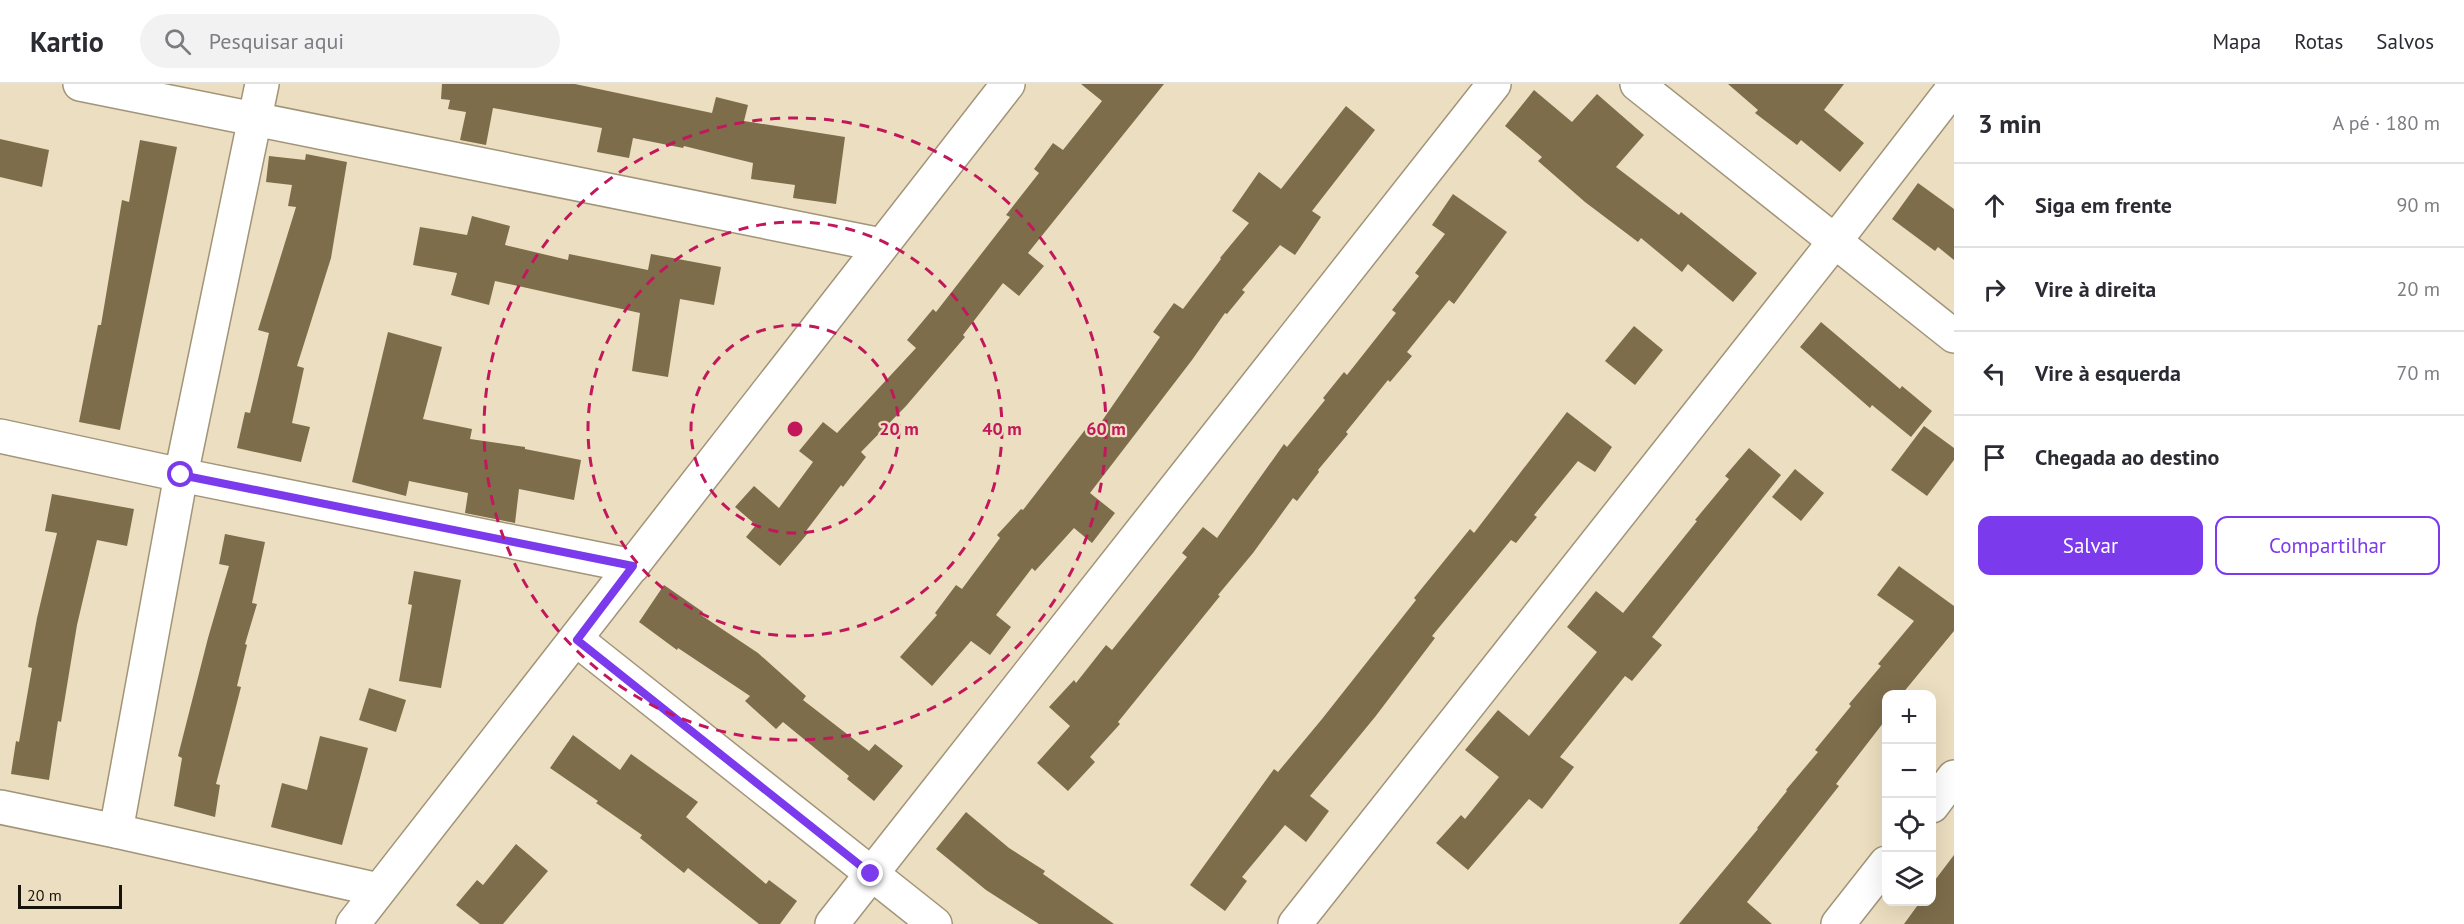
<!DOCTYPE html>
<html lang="pt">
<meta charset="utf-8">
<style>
body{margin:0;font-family:"PT Sans",sans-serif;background:#f2f2f3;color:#2b2b33}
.controls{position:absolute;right:18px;bottom:18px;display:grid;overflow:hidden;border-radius:12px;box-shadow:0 6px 24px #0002}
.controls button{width:54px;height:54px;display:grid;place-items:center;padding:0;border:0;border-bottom:2px solid #e1e1e2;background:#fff;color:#2b2b33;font:30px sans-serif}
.scale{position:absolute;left:18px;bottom:15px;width:104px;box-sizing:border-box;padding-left:6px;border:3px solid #181309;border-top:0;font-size:16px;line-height:21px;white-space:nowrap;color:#181309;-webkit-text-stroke:4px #ecdec0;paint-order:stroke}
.stop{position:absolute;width:18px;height:18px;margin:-14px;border:4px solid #7c3aed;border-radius:50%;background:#fff}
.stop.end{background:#7c3aed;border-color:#fff;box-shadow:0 2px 6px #0008}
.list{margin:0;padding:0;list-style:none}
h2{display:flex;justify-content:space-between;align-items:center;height:78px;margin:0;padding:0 24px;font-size:26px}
h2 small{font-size:20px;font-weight:400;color:#7c7c81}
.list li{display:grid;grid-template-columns:39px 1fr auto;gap:18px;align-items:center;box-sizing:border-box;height:84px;padding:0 24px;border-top:2px solid #e1e1e2}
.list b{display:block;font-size:22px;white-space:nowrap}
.list em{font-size:20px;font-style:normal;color:#7c7c81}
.actions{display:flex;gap:12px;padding:18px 24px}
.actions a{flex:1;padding:14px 0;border:2px solid #7c3aed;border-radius:12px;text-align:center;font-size:21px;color:#7c3aed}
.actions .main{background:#7c3aed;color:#fff}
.icon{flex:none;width:33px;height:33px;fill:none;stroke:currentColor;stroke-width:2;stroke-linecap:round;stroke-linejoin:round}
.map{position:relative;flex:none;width:1954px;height:840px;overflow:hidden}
header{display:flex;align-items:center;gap:36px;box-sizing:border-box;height:84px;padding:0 30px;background:#fff;border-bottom:2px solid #e1e1e2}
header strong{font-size:28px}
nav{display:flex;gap:33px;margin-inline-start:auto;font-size:21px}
.search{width:420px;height:54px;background:#f2f2f3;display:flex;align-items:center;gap:15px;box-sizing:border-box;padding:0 21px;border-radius:33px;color:#7c7c81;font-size:22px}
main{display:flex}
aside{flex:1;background:#fff}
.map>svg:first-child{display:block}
.building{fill:#7d6d4b}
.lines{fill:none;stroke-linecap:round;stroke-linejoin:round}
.minor-casing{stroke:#a19478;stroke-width:36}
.minor{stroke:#fff;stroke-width:33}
.route{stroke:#7c3aed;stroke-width:8}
.ring{fill:none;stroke:#c2185b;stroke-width:3;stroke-dasharray:10 8}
.centre{fill:#c2185b;stroke:#ecdec0;stroke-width:3}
.ring-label{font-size:18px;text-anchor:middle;font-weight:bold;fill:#c2185b;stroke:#ecdec0;stroke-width:4.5;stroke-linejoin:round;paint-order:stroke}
</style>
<header>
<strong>Kartio</strong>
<div class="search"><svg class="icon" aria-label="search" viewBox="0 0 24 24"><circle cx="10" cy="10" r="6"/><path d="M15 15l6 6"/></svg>Pesquisar aqui</div>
<nav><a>Mapa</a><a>Rotas</a><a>Salvos</a></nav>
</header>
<main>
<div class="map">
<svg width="1954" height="840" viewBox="0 0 1954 840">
<rect width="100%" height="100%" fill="#ecdec0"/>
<g class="building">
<path d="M442,0H575L712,29L716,13L748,21L744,37L845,53L836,120L793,114L795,101L751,95L753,79L684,62L683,64L633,54L629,74L597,68L602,44L493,24L486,61L460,56L466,28L448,25L450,16L441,15Z"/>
<path d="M1081,0H1164L1028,169L1044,182L1019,212L1003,199L963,251L965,253L906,322L861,368L866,373L843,403L841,401L806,447L808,449L780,482L746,453L756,441L735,423L754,402L779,424L813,378L799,367L823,338L837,349L916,264L907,256L933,225L936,228L1010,133L1006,131L1039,89L1034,85L1053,59L1063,66L1102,17Z"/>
<path d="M1728,0H1844L1824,26L1864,59L1840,88L1801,56L1797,61L1755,29L1758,26Z"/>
<path d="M1534,6L1572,38L1597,10L1644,51L1616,83L1679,131L1681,128L1757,189L1733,218L1688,180L1682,188L1641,154L1638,158L1585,118L1538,77L1542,73L1505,42Z"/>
<path d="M1346,22L1375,46L1312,127L1321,133L1295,171L1280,161L1242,206L1245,208L1227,230L1225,229L1192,276L1090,409L1115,429L1092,459L1074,444L1035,487L1032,484L996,531L1011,543L990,571L971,557L932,602L900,573L937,531L935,529L956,501L962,505L1000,454L997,451L1021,425L1023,426L1088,342L1095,347L1160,253L1153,248L1174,219L1183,225L1221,175L1220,174L1249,139L1232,127L1259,88L1281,105Z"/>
<path d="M0,55L49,66L42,103L0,93Z"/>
<path d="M140,56L177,63L120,346L79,338L98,241H101L122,116L129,118Z"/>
<path d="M306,70L347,78L331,174L297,282L304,284L292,339L310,343L301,378L237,364L245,328L250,329L269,249L258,246L296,123L288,122L292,101L266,98L269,72L305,76Z"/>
<path d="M1918,99L1954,125V176L1938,163L1935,167L1892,135Z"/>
<path d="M1453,110L1507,148L1454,220L1449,216L1407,268L1412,272L1390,298L1388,296L1346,348L1348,350L1318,386L1319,388L1297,417L1293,414L1253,469L1218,511L1220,512L1118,638L1120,640L1090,673L1095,678L1068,707L1037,679L1070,642L1049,623L1074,596L1076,599L1106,561L1112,566L1187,473L1182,469L1203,443L1217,454L1284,360L1287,363L1325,316L1323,314L1344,288L1347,291L1396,229L1392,226L1419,192L1415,189L1445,150L1432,141Z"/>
<path d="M472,132L510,142L505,161L568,176L569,170L648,186L651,170L721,183L714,221L680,215L668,293L632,287L640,229L495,197L489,221L451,211L457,189L413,181L420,143L467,151Z"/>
<path d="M1821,238L1900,305L1902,302L1932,327L1911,353L1872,321L1870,324L1800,263Z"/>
<path d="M1634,242L1663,266L1635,301L1605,277Z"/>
<path d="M388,248L442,263L423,335L472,345L470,355L525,363V365L581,376L574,416L519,405L515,439L465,429L468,409L409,397L406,412L352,398Z"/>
<path d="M1567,328L1612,363L1595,388L1578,377L1534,431L1537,433L1516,459L1511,456L1432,552L1435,554L1375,633L1310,712L1329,727L1306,758L1285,741L1242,793L1247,797L1225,827L1190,801L1274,685L1278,688L1322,635L1416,516L1414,514L1470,445L1474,449Z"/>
<path d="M1924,342L1954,364V376L1927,412L1891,386Z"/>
<path d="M1749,364L1781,391L1652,553L1662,561L1632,597L1625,592L1560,673L1574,683L1542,725L1529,715L1468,786L1436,759L1461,731L1465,735L1499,693L1465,666L1498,626L1529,652L1597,568L1567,543L1596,507L1623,529L1697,437L1695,436L1729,395L1725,392Z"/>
<path d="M1795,385L1824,409L1801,437L1772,413Z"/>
<path d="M52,410L134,425L127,462L97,456L77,541L61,638L58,637L49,696L11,690L16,657L19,658L32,584L28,583L37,534L57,449L45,447Z"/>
<path d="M225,450L265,458L252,519L257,520L245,560L247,561L237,602L241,603L216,700L220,701L215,733L174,722L182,674L178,672L208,554L229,482L219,480Z"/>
<path d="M1899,482L1954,522V547L1902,610H1887V634L1836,700L1839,702L1747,818L1772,840H1679L1758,745L1757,744L1787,707L1786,706L1818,668L1815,666L1851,622L1849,620L1881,582L1878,580L1914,537L1877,511Z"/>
<path d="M414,487L461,496L441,604L399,597L412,521L408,520Z"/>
<path d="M664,501L703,528L701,531L758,569L806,612L803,616L869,667L875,660L903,682L874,717L847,695L849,692L783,638L776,645L745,617L750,612L678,564L677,566L639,538Z"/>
<path d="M369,604L406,616L396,648L359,636Z"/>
<path d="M573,651L620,686L631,670L698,718L686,733L766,800L769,796L797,817L780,840H759L688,784L684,789L640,754L642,751L596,719L598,717L550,684Z"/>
<path d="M320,652L368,664L342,761L271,743L282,699L307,706Z"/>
<path d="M966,728L1009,764L1045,787L1043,790L1114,840H1039L986,806L936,765Z"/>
<path d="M516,760L548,787L503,840H480L456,821L477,796L483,801Z"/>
<path d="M1954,771V840H1904L1920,818H1932V800Z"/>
</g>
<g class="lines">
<g class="minor-casing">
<g id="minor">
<path d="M80,0L881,161"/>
<path d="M1637,0L1954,252"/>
<path d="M0,352L181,391L633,482"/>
<path d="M577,556L935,840"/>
<path d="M1932,722L1954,693"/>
<path d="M0,723L116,747L379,806"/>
<path d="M116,747L181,391L262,0"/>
<path d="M353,840L1008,0"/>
<path d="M832,840L1494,0"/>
<path d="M1295,840L1835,157L1954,3"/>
<path d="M1838,840L1886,779"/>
</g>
</g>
<use href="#minor" class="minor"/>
</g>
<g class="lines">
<path class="route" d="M181,391L633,482L577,556L871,790"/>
</g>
<g class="ring">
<circle cx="795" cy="345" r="104"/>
<circle cx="795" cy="345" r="207"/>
<circle cx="795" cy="345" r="311"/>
</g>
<circle cx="795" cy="345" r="9" class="centre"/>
<g class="ring-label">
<text x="899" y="351">20 m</text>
<text x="1002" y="351">40 m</text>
<text x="1106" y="351">60 m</text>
</g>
</svg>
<div class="controls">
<button>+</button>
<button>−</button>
<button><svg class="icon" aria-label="locate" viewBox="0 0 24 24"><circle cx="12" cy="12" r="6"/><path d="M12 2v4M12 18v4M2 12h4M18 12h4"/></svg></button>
<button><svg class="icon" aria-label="layers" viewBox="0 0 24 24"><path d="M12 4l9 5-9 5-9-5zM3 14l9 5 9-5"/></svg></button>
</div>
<div class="scale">20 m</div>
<div class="stop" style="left:181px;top:391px"></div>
<div class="stop end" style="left:871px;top:790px"></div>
</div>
<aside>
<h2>3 min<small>A pé · 180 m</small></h2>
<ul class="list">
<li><svg class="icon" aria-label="ahead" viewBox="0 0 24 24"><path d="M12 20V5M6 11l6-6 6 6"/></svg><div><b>Siga em frente</b></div><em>90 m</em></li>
<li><svg class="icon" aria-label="right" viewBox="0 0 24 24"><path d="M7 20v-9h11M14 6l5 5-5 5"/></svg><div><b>Vire à direita</b></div><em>20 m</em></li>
<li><svg class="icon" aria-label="left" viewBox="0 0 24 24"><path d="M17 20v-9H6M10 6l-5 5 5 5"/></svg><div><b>Vire à esquerda</b></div><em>70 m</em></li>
<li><svg class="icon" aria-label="arrive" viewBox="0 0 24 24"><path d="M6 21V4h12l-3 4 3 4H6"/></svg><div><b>Chegada ao destino</b></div></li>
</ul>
<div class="actions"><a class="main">Salvar</a><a>Compartilhar</a></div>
</aside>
</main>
